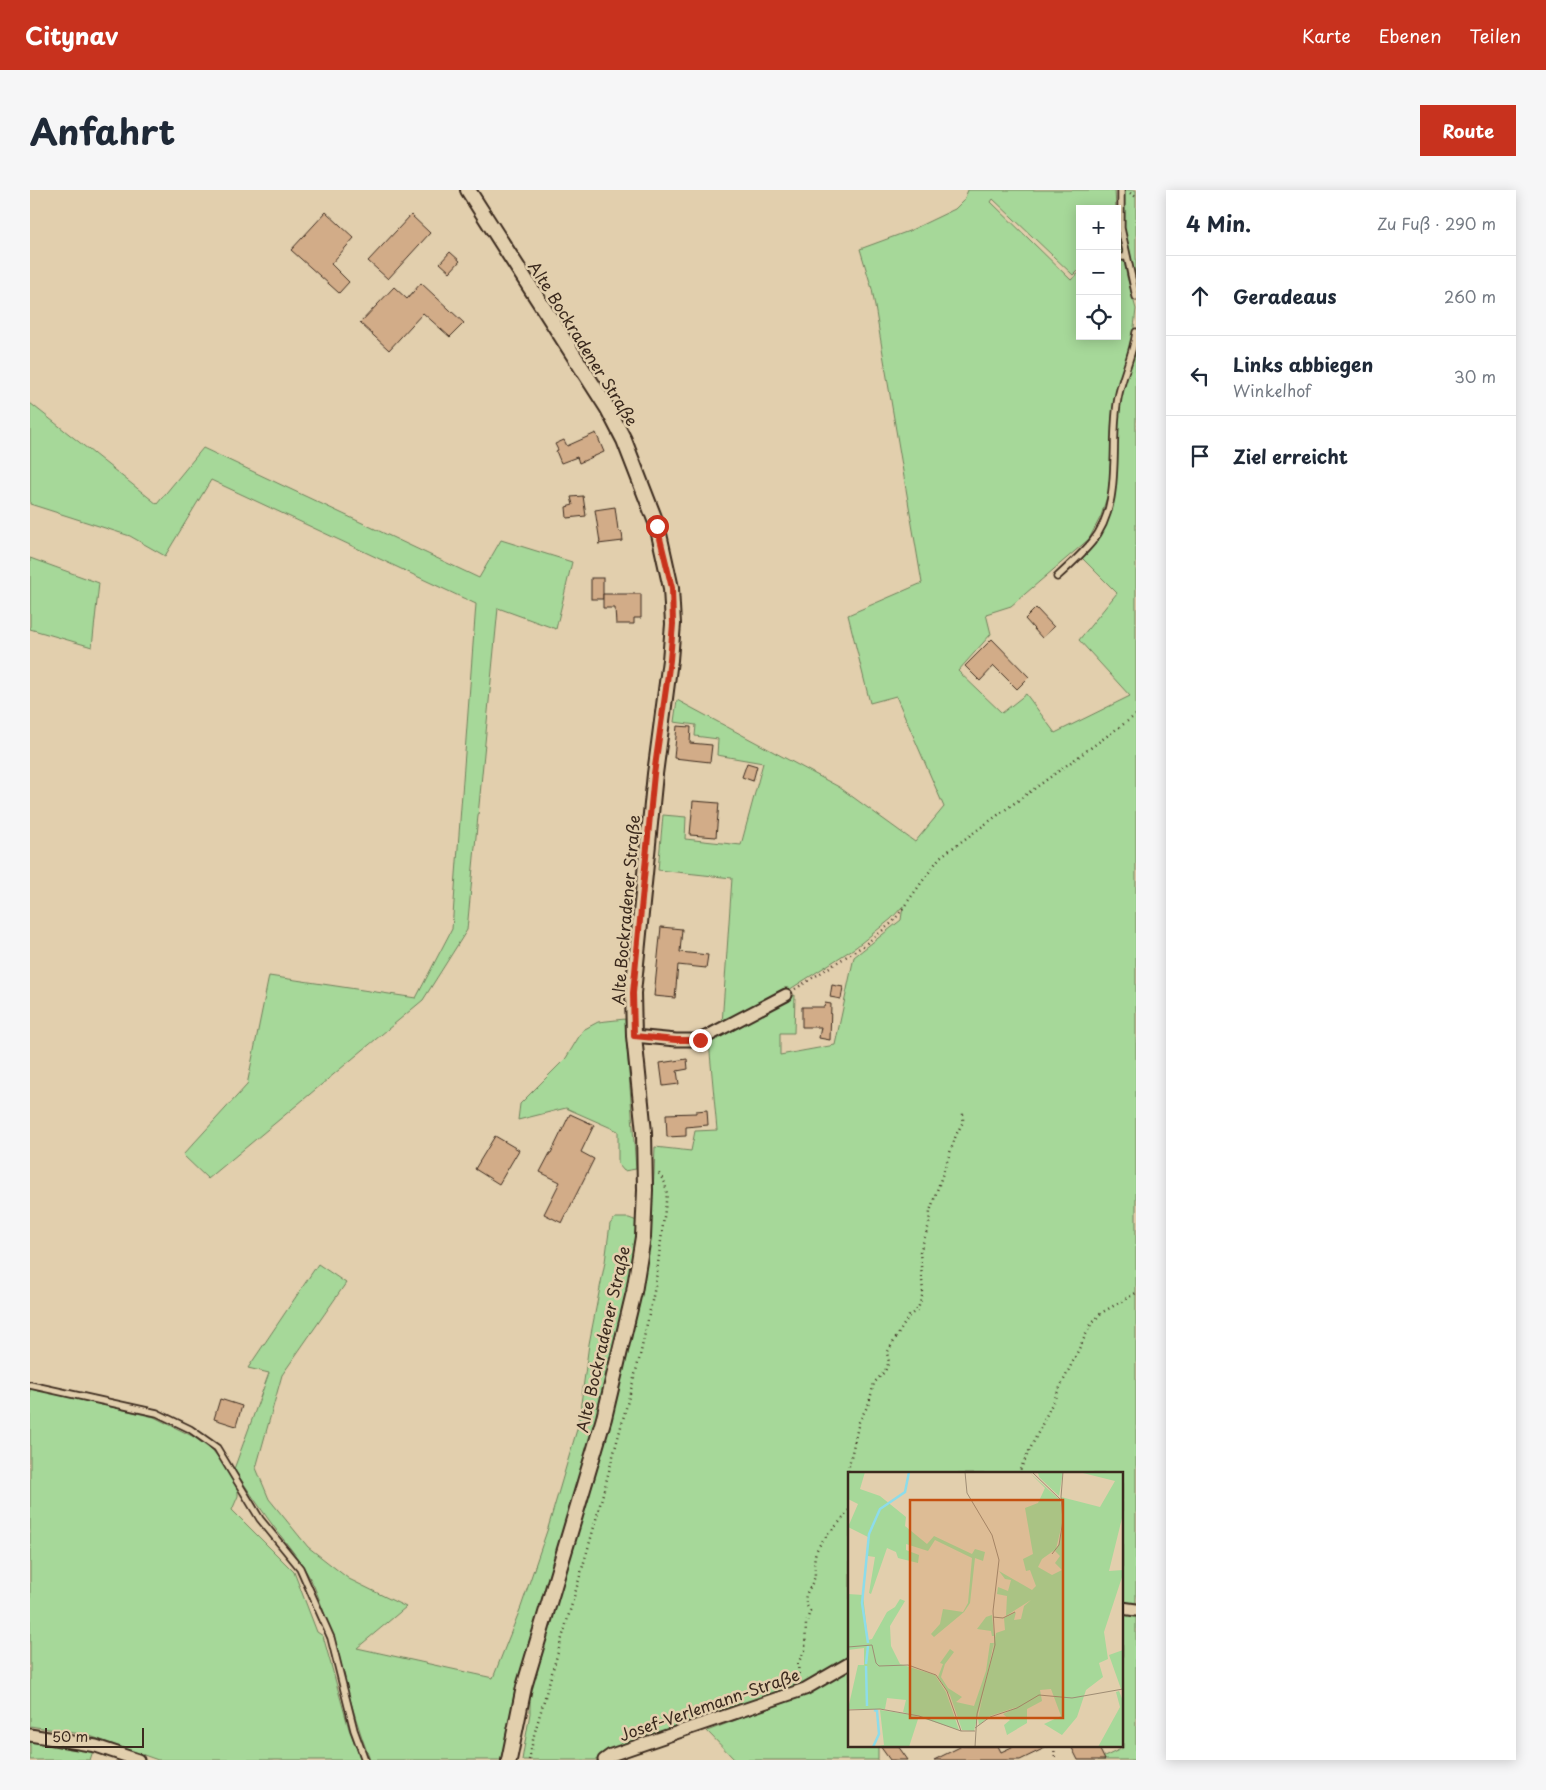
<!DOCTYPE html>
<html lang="de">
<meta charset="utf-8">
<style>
body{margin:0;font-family:"Playpen Sans",sans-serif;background:#f6f6f7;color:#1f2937}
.controls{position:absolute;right:15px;top:15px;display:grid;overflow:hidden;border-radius:0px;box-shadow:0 2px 12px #0003}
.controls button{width:45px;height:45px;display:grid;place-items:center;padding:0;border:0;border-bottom:1px solid #e0e1e3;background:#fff;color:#1f2937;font:25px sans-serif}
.scale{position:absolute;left:15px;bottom:12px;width:99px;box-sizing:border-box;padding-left:5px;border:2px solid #3b2a1e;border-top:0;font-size:14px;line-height:18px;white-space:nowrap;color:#3b2a1e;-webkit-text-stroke:4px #e2cfad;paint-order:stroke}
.stop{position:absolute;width:15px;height:15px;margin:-11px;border:4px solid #c8321e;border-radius:50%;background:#fff}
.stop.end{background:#c8321e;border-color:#fff;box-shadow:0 1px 5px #0008}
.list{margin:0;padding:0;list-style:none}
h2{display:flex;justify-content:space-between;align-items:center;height:65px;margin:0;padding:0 20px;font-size:21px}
h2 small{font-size:16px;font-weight:400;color:#747a83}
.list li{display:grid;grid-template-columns:32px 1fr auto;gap:15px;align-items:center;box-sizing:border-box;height:80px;padding:0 20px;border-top:1px solid #e0e1e3}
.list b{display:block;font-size:19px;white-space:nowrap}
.list p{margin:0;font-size:16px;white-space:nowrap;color:#747a83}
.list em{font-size:16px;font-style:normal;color:#747a83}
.icon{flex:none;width:28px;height:28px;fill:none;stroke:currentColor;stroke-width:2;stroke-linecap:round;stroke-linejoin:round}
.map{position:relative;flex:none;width:1106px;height:1570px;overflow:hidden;border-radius:0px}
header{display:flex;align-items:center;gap:30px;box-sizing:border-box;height:70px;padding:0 25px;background:#c8321e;color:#fff}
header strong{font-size:24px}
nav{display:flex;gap:28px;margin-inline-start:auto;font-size:18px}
.intro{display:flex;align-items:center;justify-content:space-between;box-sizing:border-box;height:120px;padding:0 30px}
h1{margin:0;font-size:35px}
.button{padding:12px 22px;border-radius:0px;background:#c8321e;color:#fff;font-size:18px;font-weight:700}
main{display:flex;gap:30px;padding:0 30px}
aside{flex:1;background:#fff;border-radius:0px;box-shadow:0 2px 12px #0003}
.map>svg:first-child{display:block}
.green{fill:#a6d899;stroke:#70815c}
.building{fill:#d2ac88;stroke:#3b2a1e}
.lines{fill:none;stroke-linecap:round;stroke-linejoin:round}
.service-casing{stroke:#3b2a1e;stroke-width:9}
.minor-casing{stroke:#3b2a1e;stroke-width:15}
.tertiary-casing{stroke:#3b2a1e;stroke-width:18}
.path{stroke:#3b2a1e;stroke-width:2.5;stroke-dasharray:1 4;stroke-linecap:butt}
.service{stroke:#e2cfad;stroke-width:5.5}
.minor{stroke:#e2cfad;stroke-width:11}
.tertiary{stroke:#e2cfad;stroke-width:14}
.route{stroke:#c8321e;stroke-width:6}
.labels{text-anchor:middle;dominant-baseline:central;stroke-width:5;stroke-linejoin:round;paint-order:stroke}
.street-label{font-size:16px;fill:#3b2a1e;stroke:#e2cfad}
.inset-river{fill:none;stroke:#8ddcea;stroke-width:2.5}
.inset-road{fill:none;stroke:#9f8d74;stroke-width:1}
.view{fill:#c55010;fill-opacity:0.15;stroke:#c55010;stroke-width:2.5}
.inset-edge{fill:none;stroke:#3b2a1e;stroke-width:2.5}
</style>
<header>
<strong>Citynav</strong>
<nav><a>Karte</a><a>Ebenen</a><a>Teilen</a></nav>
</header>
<div class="intro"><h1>Anfahrt</h1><a class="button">Route</a></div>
<main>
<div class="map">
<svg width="1106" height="1570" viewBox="0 0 1106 1570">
<rect width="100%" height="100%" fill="#e2cfad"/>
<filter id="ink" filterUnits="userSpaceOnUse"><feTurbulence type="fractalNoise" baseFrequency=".02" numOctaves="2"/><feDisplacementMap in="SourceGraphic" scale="10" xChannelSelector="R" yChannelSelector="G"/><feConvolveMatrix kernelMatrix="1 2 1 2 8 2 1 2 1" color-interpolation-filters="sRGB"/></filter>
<g filter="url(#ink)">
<g class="green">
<path d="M938,0H1085L1086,19H1050V78L1043,85L963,9L961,12L1041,90L1050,82V146H1087V44L1089,43L1097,87L1106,119L1103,146L1085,207L1079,300L1071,326L1059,349L981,416L956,424L961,444L928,481L972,523L996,504L1025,543L1100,506L1049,450L1087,403L1051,367C1102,316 1080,273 1091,209C1094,191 1101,172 1106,154V1570H1068L1093,1558L1092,1284H820V1556H848V1570H705L677,1541L780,1502L579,1561L567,1570H492L500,1523V1504L524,1423L601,1146L619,1048L624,984L625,957L661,961L665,941L687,940L679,852L765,805L764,843H750V865L805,855L824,767L871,730L873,716L861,729L826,757L754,803L692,834L702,688L628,680L633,625L656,627L655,649L711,655L733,573L687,565L688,549L665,546L666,535L644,532L647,510L809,597L885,652L914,617L866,506L840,513L818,425L892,393L842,99L830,59L879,41L925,19L934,10Z"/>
<path d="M1094,0H1106V98C1098,67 1090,31 1094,0Z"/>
<path d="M0,213L127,314L173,258L449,388L471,350L542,372L526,439L468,418L437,740L393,810L178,989L153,965L217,895L239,786L386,808L422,739L446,414L181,290L135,366L100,346L0,314Z"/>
<path d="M0,368L69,393L62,457L0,439Z"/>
<path d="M595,829L606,979L594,981L588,974V941L536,918L488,930L490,914L536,868L553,840L568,832Z"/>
<path d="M585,1028H599L607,1031L598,1098L578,1189L472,1570H340C319,1516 309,1459 288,1406C279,1381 263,1362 247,1341C232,1321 218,1300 204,1279L239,1183L218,1178L288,1074L316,1093L252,1185L226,1278L239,1309L278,1357L319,1389L376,1417L327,1458L463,1488L491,1417L518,1338L548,1236L559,1154L575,1072L580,1034Z"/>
<path d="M0,1198L124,1227L164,1247L184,1262L200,1283L208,1299V1306L202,1320L264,1382L287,1442L293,1446L319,1539L331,1570H128L57,1545L0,1536Z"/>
<path d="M0,1550L64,1558L60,1570H0Z"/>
</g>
<g class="building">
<path d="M296,22L324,48L301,74L319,92L309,103L261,60Z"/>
<path d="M381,25L400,43L358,89L338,71Z"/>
<path d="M420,62L430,71L420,82L410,73Z"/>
<path d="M391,93L434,133L420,147L393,123L359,160L330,133L364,97L377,109Z"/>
<path d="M566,243L574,262L549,273L547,267L531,273L526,261L528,260L525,254L534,250L537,256Z"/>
<path d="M553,306L556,326L537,328L536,317L543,315L541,307Z"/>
<path d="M585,317L588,340L592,343L593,351L568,354L570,352L565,320Z"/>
<rect x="561" y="388" width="12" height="21"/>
<path d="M573,404H611V428H604V434H586L585,418H573Z"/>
<path d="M1006,418L1024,437L1012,448L995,429Z"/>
<path d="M962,449L999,487L987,499L964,476L950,491L935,476Z"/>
<path d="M647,536L661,537L660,553L682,555L680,572L644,568Z"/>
<path d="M717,573L727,576L723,591L712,587Z"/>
<path d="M663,611L689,613L686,647L660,645Z"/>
<path d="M631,737L652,739L650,762L678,765L676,778L648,775L645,808L624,806Z"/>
<path d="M802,795L813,797L811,809L800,807Z"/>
<path d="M795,813L801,814L800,850L789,848L791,837H772V817H794Z"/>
<path d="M657,869L658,879L647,881L649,894L633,896L630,873Z"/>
<path d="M677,920L678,935L656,937V946L637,947L636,924L666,923V921Z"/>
<path d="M540,924L564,935L551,962L564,969L532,1033L514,1024L530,992L510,982L520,963H521Z"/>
<path d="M465,946L489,960L469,994L445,979Z"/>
<path d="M190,1209L212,1216L206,1236L184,1229Z"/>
<path d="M850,1556H868L878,1570H860Z"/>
<path d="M932,1556H968L971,1562L984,1556H1019L990,1570H904Z"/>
<path d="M1041,1556H1068L1075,1570H1048Z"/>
</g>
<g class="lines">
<g class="service-casing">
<g id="service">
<path d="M1091,0V38L1106,107"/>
<path d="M1087,67H1096"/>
<path d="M1027,387C1039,376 1052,364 1062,352C1094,313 1079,254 1088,208C1092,186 1103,165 1106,142"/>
<path d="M0,1195L127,1223L160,1239L187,1258L230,1329L270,1378L301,1448L324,1540L335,1570"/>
</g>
</g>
<g class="minor-casing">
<g id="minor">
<path d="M604,846L646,850H670L756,805"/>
<path d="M1092,1418L1106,1420"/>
<path d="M0,1545L66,1556L108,1570"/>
<path d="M574,1570L581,1565L775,1499L820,1473"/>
</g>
</g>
<g class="tertiary-casing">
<path id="tertiary" d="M438,0L578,219L594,250L627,335L641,398L643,434L640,470L625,584L603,803L604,846L614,942L615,1000L613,1047L604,1102L574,1228L494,1497L479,1570"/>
</g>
<g class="path">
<path d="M1100,3L1106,7"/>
<path d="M765,799L833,756L863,732L910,667L1106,525"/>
<path d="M988,1284L1060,1136L1071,1123L1106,1103"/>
<path d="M820,1291L818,1280L829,1232L839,1213L844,1193L855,1181L859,1172L857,1163L879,1126L888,1119L893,1103L890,1062L899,1035L900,1021L926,945L933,932V920"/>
<path d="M769,1489L768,1473L775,1460L776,1434L780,1421C770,1406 779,1402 784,1389C787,1381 781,1369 788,1358C796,1343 811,1334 820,1318"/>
<path d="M1024,1556L1025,1570"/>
<path d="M499,1570L504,1545L561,1348L610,1166L625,1097L637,1004L635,993L628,982"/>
</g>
<use href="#service" class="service"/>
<use href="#minor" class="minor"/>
<use href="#tertiary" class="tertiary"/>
</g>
</g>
<g class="lines" filter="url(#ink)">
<path class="route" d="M627,336L642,398L643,434L640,470L624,584L603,803L604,846L646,850H670"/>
</g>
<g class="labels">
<g class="street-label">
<text transform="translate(554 153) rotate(58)">Alte Bockradener Straße</text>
<text transform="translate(595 720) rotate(-85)">Alte Bockradener Straße</text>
<text transform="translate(572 1149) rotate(-77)">Alte Bockradener Straße</text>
<text transform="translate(679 1514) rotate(-19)">Josef-Verlemann-Straße</text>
</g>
</g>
<g transform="translate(818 1282)">
<rect width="275" height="275" fill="#e2cfad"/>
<path d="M17,0L12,17L32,24L58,45L57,54L79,72L86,64L124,82L127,77L137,80L135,89L127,86L122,131L116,140L86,165L83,162L92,152L95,137L115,140L120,131L124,86L87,68L80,79L58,72V78L71,83L70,91L50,86L48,80L39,76L23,122L21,121L27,85L20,84V65L0,55L10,32L0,27V1ZM181,0L212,28L215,45L213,25L252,35L267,9L231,0H275V42L261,99L275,98V102L256,160L260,187L251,191L255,205L238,218L229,245L214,263L196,252L213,244L203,217L192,218L194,229L179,237V251L159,263L156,253L162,248L155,242L169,235L142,244L131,253L130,246L148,161L157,158L156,146L168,140L166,148L173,147L176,134L183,128L158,144L159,124L149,122L150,115L160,119L163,108L157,107L151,99L184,118L188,114L182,98L178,99L175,87L185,82L177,36L190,31L197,16ZM214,52L212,70L207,79L212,84L207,91L214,98L204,103L190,95L194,87L208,77ZM190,0H215L211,24L191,5ZM0,122L15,123L20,168L24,167L39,140L47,135L52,127L57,129L42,154L43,174L52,192L87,203L98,220L111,258L55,240L58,228L39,226L37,237H0L10,193H16V176L0,178ZM144,143L146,164H144L143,159L129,157L138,145ZM142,171H146L145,180L126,259L114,258L102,223L90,205L95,192L92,191L102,177L106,180L97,192L93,205L100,216L114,225L108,230L126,234L138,199ZM275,178V217H273L261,183ZM271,219L275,229V275H250L272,235L268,220ZM32,238L71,244L61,275H25L36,273Z" fill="#a6d899" fill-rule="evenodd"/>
<path class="inset-river" d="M20,171L14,131L21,62L32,37L57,20L61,0M18,192L20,174M18,194L19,234M25,275L31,262L29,239L26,238"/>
<path class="inset-road" d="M117,0L119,21L144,63L151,88L145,139L147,173L129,242L127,275M184,0L212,27M204,82L211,73L215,48L213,25L215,0M145,145L155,146L167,140M0,175L24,173L28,191L31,194L60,193L88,203L99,219L113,259M0,238L32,237L71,244L113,259H127M127,256L142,245L169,236L191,223L224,226L275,217"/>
<path class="view" d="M62,28H215V246H62Z"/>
<rect width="275" height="275" class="inset-edge"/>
</g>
</svg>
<div class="controls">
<button>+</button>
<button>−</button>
<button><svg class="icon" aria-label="locate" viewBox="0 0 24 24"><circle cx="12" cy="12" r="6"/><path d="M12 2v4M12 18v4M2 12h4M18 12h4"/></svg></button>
</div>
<div class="scale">50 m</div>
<div class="stop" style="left:627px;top:336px"></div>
<div class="stop end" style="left:670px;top:850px"></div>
</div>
<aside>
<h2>4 Min.<small>Zu Fuß · 290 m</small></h2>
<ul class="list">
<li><svg class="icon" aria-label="ahead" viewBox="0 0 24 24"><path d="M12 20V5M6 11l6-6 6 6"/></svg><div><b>Geradeaus</b></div><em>260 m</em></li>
<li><svg class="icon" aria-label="left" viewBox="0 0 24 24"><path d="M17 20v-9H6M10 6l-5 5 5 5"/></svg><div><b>Links abbiegen</b><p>Winkelhof</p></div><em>30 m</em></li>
<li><svg class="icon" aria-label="arrive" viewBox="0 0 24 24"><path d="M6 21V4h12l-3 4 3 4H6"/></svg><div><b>Ziel erreicht</b></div></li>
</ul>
</aside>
</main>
